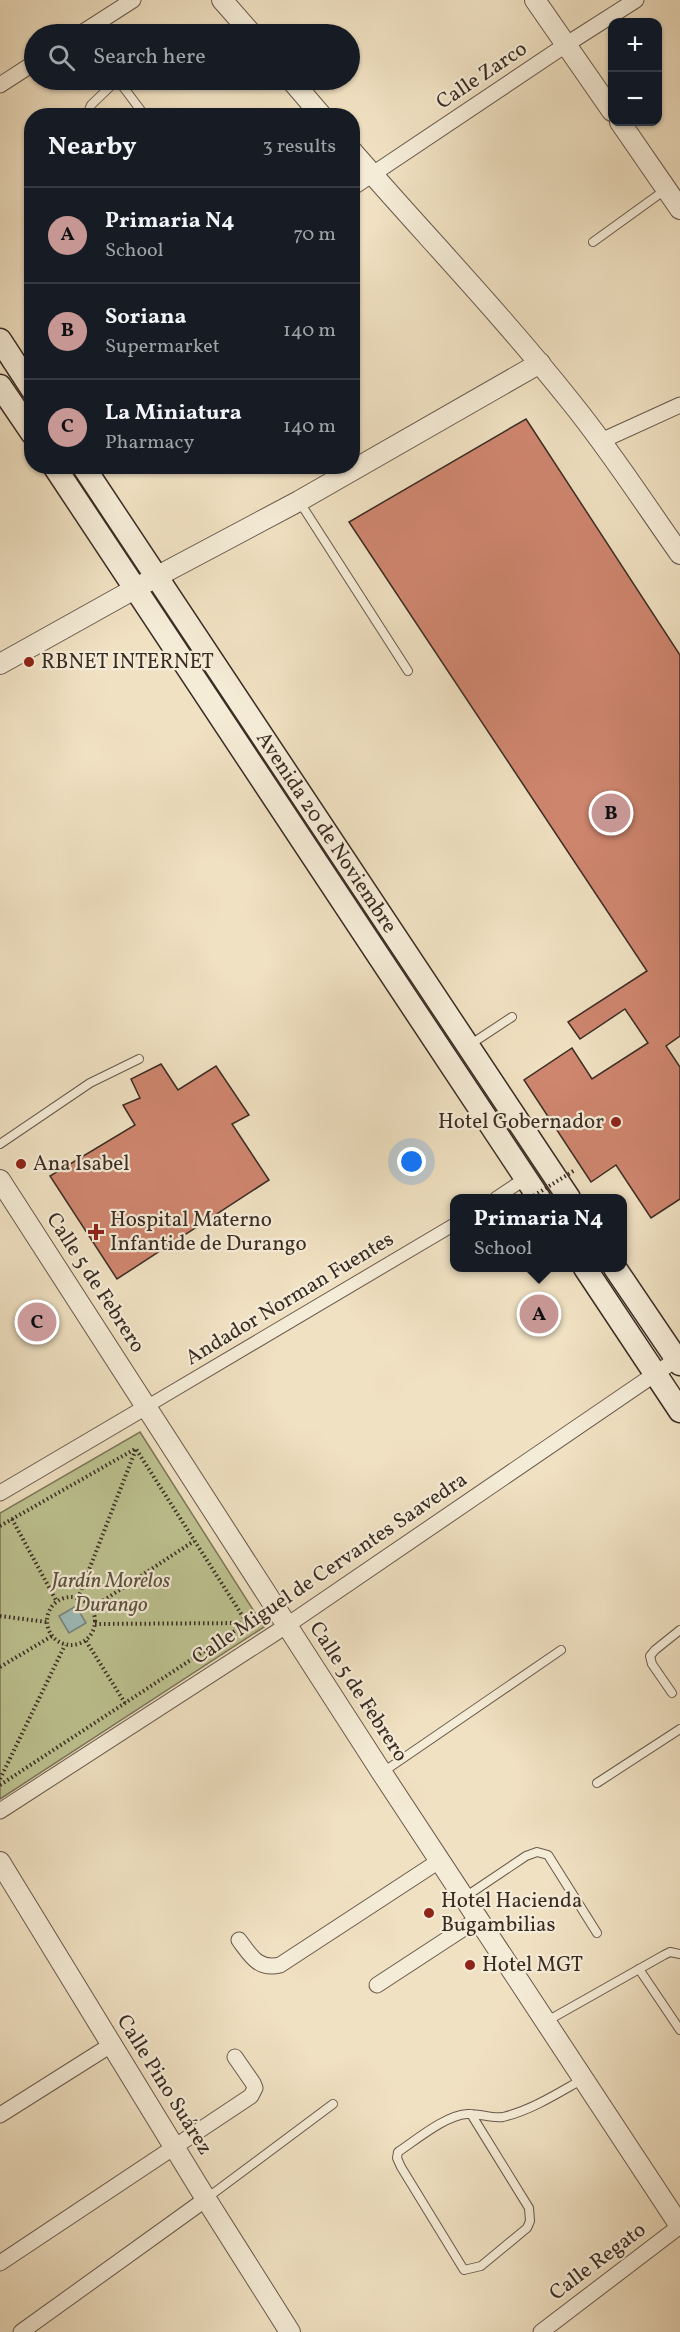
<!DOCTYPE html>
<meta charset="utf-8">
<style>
body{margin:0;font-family:Vollkorn,serif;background:#242831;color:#f1f3f6}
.controls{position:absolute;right:18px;top:18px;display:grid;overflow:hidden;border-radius:12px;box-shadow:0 2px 4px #0004}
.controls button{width:54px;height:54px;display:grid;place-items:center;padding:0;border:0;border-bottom:2px solid #363941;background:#171b24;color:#f1f3f6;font:30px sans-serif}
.you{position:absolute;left:412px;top:1162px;width:21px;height:21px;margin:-15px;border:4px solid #fff;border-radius:50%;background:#1a73e8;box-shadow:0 0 0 9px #1a73e833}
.badge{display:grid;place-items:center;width:39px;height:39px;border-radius:50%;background:#c59692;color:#111;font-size:20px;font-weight:700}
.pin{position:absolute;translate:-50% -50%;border:3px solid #fff;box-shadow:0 2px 6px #0006}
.popup{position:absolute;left:450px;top:1194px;width:177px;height:78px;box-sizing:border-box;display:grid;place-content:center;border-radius:12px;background:#171b24;filter:drop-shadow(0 2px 4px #0005);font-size:20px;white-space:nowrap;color:#9ea1a6}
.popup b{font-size:22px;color:#f1f3f6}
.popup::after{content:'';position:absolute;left:50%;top:100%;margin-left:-12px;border:12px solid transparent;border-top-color:#171b24}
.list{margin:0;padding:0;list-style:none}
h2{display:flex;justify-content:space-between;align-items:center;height:78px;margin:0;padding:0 24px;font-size:26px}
h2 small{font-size:20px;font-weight:400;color:#9ea1a6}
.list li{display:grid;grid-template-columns:39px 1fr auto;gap:18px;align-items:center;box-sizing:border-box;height:96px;padding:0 24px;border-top:2px solid #363941}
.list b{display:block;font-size:22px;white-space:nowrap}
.list p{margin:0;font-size:20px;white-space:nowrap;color:#9ea1a6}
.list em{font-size:20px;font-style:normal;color:#9ea1a6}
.icon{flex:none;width:33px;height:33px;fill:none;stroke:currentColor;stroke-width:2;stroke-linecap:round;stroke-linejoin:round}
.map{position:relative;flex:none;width:680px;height:2332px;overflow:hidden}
.search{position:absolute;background:#171b24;box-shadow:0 2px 4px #0004;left:24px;top:24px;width:336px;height:66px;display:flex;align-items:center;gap:15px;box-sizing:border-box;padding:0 21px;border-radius:33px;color:#9ea1a6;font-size:22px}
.panel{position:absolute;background:#171b24;box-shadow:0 2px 4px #0004;left:24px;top:108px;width:336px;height:366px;border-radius:24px}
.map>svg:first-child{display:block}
.green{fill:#bdc290;stroke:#7c775a;stroke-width:1.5}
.water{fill:#9cbcba;stroke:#75827e;stroke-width:1.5}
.building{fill:#cf866f;stroke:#3a2c24;stroke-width:1.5}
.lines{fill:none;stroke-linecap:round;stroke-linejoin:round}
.service-casing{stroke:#68594c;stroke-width:10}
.pedestrian-casing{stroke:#68594c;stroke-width:14}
.minor-casing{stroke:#68594c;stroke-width:17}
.tertiary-casing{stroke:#68594c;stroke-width:22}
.secondary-casing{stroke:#3a2c24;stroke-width:25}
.path{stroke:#3a2c24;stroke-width:4;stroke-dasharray:1.5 3;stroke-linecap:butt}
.service{stroke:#f5ecd7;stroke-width:8}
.pedestrian{stroke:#f5ecd7;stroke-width:12}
.minor{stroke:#f5ecd7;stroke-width:15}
.tertiary{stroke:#f5ecd7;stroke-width:20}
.secondary{stroke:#f5ecd7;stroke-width:22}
.path-bridge{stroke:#3a2c24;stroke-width:4;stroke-dasharray:1.5 3;stroke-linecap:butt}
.poi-dot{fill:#8f2418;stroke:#f5ecd7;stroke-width:2}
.labels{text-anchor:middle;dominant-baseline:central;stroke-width:4.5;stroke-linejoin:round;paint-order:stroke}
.street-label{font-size:21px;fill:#3a2c24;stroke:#f5ecd7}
.poi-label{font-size:21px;fill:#3a2c24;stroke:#f5ecd7;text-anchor:start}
.park-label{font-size:21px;font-style:italic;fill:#5b523f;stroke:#f5ecd7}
</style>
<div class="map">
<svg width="680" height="2332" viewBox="0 0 680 2332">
<rect width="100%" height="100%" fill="#f0e1c2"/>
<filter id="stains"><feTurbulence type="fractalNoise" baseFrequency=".00333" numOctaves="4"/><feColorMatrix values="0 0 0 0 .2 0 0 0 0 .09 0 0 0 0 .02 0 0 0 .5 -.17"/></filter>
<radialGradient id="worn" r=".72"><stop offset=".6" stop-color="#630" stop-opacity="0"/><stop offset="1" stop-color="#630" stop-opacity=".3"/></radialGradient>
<path class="green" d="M140,1432L264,1627L0,1799V1513Z"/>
<path class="water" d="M76,1606L86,1623L69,1633L59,1616Z"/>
<g class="building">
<path d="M526,419L680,655V1036L666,1046L680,1067V1199L651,1218L616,1165L591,1182L524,1080L572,1048L592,1079L648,1043L625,1009L580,1039L568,1022L647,971L349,522Z"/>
<path d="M161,1064L178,1090L216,1066L249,1115L232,1124L269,1180L117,1279L50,1176L135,1125L123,1105L140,1098L131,1079Z"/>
</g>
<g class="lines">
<g class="service-casing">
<g id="service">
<path d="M118,80L145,116"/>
<path d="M92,116L89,110L91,105L117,80"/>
<path d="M593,242L665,190"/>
<path d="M299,501L408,671"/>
<path d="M471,1044L512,1017"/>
<path d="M0,1144L90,1083L139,1059"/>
<path d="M672,1693L652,1664L650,1656L655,1650L680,1630"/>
<path d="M383,1772L561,1650"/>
<path d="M597,1783L680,1729"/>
<path d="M465,1897L526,1856L537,1852L548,1855L597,1933"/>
<path d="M639,1969L680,2030"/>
<path d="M547,2021L664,1955L670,1952L680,1954"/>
<path d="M471,2114L529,2208L530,2221L527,2228L481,2266L464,2270L401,2167L397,2158L398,2152C416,2140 446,2115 467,2114C479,2113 492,2119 503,2117C532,2110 558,2093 583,2079"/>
<path d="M207,2198L333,2104"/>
</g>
</g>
<g class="pedestrian-casing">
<g id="pedestrian">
<path d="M496,1198L526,1178"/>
<path d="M146,1407L455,1224"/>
</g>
</g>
<g class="minor-casing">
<g id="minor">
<path d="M80,34L133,0"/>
<path d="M0,85L34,63"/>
<path d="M352,188L567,44L636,0"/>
<path d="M601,441L680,405"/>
<path d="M0,1493L146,1407"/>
<path d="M0,1811L286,1626L680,1357"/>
<path d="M239,1940C251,1956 258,1970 280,1965L439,1861"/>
<path d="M377,1985L478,1919"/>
<path d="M0,2115L111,2045"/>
<path d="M0,2263L251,2096L255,2088L253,2083L235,2057"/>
<path d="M21,2332L206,2199"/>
<path d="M541,2332L680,2226"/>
</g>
</g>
<g class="tertiary-casing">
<g id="tertiary">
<path d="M222,0L252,34"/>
<path d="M535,0L612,111"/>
<path d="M291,80L322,116"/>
<path d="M620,122L680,209"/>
<path d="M352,151C425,235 502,315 571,402C610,450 644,503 680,554"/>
<path d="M0,664L156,577L299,501L540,363"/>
<path d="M0,1180L382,1773L680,2226"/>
<path d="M0,1862L206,2199L290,2332"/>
</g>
</g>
<g class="secondary-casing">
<g id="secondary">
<path d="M0,340L32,389"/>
<path d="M0,386L32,433"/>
<path d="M54,466L539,1198"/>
<path id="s1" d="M83,466L569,1198"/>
<path d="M585,1268L680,1411"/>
<path d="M615,1268L680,1364"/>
</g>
</g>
<g class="path">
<path d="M12,1519L57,1602"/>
<path d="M0,1526L135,1449"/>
<circle cx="71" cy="1621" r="24"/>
<path d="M78,1598L136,1449"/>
<path d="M92,1608L194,1541"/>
<path d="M0,1616L47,1622"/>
<path d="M95,1624L245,1623"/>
<path d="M86,1641L125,1703"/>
<path d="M0,1667L52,1636"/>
<path d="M0,1779L65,1645"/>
<path d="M0,1785L247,1623L136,1449"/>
</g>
<use href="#service" class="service"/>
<use href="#pedestrian" class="pedestrian"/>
<use href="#minor" class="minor"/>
<use href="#tertiary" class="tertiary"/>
<use href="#secondary" class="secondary"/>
<path class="path-bridge" d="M530,1198L575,1170"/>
</g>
<g class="poi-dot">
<circle cx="29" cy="662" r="6"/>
<circle cx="616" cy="1122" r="6"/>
<circle cx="21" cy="1164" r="6"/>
<path d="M93 1223h6v6h6v6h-6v6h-6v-6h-6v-6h6z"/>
<circle cx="429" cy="1913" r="6"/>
<circle cx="470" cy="1965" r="6"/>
</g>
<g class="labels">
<g class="street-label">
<text transform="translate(482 76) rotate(-34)">Calle Zarco</text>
<text stroke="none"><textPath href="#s1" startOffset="440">Avenida 20 de Noviembre</textPath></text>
<text transform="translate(95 1283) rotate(57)">Calle 5 de Febrero</text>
<text transform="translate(290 1299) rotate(-31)">Andador Norman Fuentes</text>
<text transform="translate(330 1569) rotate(-34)">Calle Miguel de Cervantes Saavedra</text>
<text transform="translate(358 1692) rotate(57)">Calle 5 de Febrero</text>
<text transform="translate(164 2085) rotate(58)">Calle Pino Suárez</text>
<text transform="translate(598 2262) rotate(-37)">Calle Regato</text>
</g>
<g class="poi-label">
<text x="41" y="662">RBNET INTERNET</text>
<text x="604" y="1122" text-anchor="end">Hotel Gobernador</text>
<text x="33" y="1164">Ana Isabel</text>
<text x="110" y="1220">Hospital Materno<tspan x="110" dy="24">Infantide de Durango</tspan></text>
<text x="441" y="1901">Hotel Hacienda<tspan x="441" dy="24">Bugambilias</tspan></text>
<text x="482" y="1965">Hotel MGT</text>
</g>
<g class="park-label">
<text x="111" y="1581">Jardín Morelos<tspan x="111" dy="24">Durango</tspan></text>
</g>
</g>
<rect width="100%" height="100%" filter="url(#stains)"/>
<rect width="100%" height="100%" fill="url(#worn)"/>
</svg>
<div class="controls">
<button>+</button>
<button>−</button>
</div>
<div class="you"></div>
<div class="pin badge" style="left:539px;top:1314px">A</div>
<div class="popup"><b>Primaria N4</b>School</div>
<div class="pin badge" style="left:611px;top:813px">B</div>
<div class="pin badge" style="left:37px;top:1322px">C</div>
<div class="search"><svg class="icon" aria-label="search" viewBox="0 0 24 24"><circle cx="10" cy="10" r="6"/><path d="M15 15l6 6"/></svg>Search here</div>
<section class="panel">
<h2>Nearby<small>3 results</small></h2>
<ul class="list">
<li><span class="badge">A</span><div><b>Primaria N4</b><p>School</p></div><em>70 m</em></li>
<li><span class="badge">B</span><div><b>Soriana</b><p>Supermarket</p></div><em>140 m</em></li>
<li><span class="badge">C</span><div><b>La Miniatura</b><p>Pharmacy</p></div><em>140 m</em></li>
</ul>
</section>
</div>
